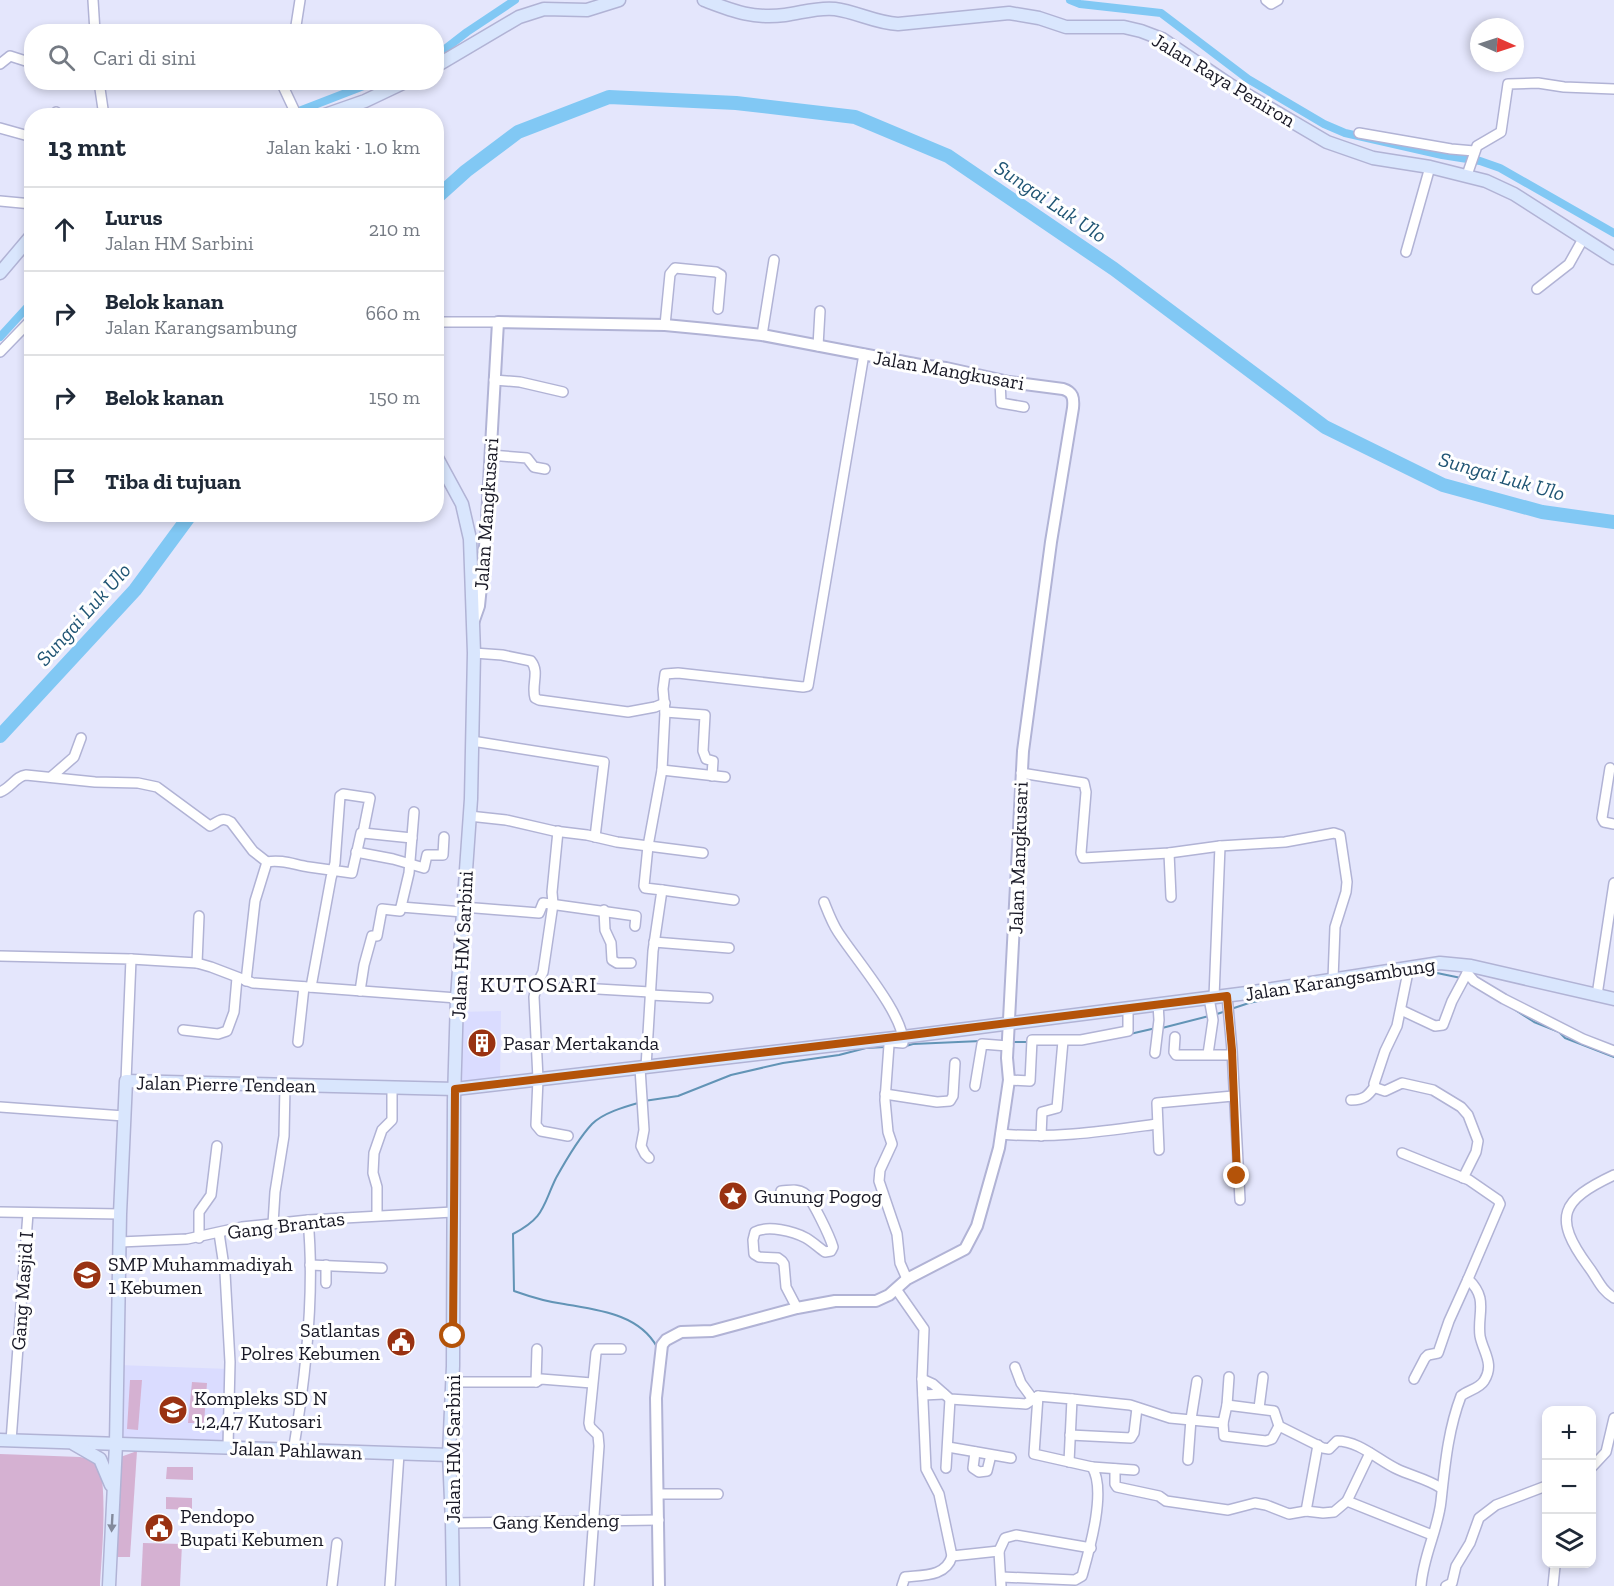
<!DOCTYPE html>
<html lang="id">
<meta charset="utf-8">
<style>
body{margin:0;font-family:"Zilla Slab",serif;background:#f6f6f7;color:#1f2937}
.controls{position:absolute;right:18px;bottom:18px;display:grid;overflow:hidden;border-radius:12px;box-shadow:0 3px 9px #0003}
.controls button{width:54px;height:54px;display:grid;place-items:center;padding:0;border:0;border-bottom:2px solid #e0e1e3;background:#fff;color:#1f2937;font:30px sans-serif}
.compass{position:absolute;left:1470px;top:18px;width:54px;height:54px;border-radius:50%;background:#fff;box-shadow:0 3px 9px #0003;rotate:93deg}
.stop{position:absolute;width:18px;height:18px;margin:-14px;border:4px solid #b45309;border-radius:50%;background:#fff}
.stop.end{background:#b45309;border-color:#fff;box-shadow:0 2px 6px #0008}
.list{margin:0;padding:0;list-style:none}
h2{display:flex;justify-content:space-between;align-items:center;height:78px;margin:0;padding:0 24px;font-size:26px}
h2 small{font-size:20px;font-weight:400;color:#747a83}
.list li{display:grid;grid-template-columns:39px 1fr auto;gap:18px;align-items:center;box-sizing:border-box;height:84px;padding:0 24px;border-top:2px solid #e0e1e3}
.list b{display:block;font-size:22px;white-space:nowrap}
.list p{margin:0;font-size:20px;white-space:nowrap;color:#747a83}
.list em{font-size:20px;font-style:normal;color:#747a83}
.icon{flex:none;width:33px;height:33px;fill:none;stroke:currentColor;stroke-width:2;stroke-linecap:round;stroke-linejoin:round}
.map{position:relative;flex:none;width:1614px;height:1586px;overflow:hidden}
.search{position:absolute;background:#fff;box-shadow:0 3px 9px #0003;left:24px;top:24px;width:420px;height:66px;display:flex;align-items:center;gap:15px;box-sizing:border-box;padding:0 21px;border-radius:24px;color:#747a83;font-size:22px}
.panel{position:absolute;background:#fff;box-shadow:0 3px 9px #0003;left:24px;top:108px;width:420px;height:414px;border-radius:24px}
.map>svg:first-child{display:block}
.built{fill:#dadcff}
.green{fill:#d5b1d2}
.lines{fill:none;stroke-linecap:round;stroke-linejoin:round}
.stream{stroke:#6294b6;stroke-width:2}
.canal{stroke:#81c8f4;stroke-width:8}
.river{stroke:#81c8f4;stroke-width:14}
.minor-casing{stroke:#b1b3d5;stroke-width:12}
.tertiary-casing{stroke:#b1b3d5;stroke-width:14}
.secondary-casing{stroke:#b1b3d5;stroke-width:15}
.minor{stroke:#fff;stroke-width:9}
.tertiary{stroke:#fff;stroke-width:10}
.secondary{stroke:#d9e6fd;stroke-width:12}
.minor-bridge-casing{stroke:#b1b3d5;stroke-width:12;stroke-linecap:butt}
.minor-bridge{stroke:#fff;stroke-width:9}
.oneway{fill:#838a9c}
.route{stroke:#b45309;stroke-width:8}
.labels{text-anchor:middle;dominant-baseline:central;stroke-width:6;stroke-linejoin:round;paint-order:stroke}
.street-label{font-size:20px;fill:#191926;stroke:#fff}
.poi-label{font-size:20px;fill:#191926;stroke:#fff;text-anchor:start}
.water-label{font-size:21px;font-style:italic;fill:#205574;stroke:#fff}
.quarter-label{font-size:22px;letter-spacing:1.5px;fill:#191926;stroke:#fff}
</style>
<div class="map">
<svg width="1614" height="1586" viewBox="0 0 1614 1586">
<rect width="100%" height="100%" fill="#e4e6fc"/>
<g class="built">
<path d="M501,1011L500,1083L455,1089L457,1012Z"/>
<path d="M119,1365L229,1369L226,1446L117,1442Z"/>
</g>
<g class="green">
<path d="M130,1380H142L138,1430L127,1429Z"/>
<path d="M192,1382L207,1383L204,1423H188Z"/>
<path d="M137,1451L130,1557H110L115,1459Z"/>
<path d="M0,1454L80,1457C86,1458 93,1459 97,1464C109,1478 101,1564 100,1586H0Z"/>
<path d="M167,1467H193V1480L166,1479Z"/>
<path d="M166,1497L192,1498V1510L166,1509Z"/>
<path d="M143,1543L182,1544L180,1586H141Z"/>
</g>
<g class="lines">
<g class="stream">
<path d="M1410,975L1437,973L1461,978"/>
<path d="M1322,987L1390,977"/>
<path d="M1486,993L1497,999"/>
<path d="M1509,1006L1534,1022L1559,1032L1565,1038L1614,1057"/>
<path d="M1231,1009L1249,1003L1310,990"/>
<path d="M1214,1015L1226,1011"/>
<path d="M1162,1028L1209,1016"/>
<path d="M1130,1034L1156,1028"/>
<path d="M1011,1042H1029"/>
<path d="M906,1046L913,1044L981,1041"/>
<path d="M644,1101L678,1096L731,1075L783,1063L839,1055L866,1048L885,1047"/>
<path d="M638,1103C624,1107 603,1113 592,1124C578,1139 566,1160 556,1178C542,1207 545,1217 513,1234L514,1291C531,1297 547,1302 564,1304C598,1310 639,1314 657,1347"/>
<path d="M653,1559V1586"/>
</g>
<g class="canal">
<path d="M1070,0L1080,4L1161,13L1248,79L1324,124L1345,133L1442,155L1480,161L1500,168L1614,233"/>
<path d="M436,56L467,32L515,0"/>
<path d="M286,116L374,82"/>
<path d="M0,337L32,302"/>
</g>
<g class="river">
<path d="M436,198L466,171L518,132L609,97L736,103L855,117L948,156L1114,269L1325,427L1443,485L1542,512L1614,522"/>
<path d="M0,736L135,590L191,514"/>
</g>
<g class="minor-casing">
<g id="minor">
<path d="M93,0L95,32"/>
<path d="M1266,0L1271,4L1278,0"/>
<path d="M295,32L300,0"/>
<path d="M0,64L10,56L32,63"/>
<path d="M99,82L104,116"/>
<path d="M281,82L297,116"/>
<path d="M56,112L58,116"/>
<path d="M0,128L32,137"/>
<path d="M1359,133L1451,149L1474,151"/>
<path d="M1467,175L1477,146L1501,132L1508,84L1538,83L1564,87L1614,89"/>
<path d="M0,201L32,204"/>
<path d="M1406,252L1430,167"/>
<path d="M1537,289L1569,264L1583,239"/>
<path d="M436,322H498"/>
<path d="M665,325L670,274L675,268L716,272L721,275L718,309"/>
<path d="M762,335L774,260"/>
<path d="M818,346L820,311"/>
<path d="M0,352L32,319"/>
<path d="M494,380L520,382L563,392"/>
<path d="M1000,380L1001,403L1024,407"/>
<path d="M490,455L527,458L534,467L545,469"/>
<path d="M474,653L502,655L531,661C540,672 531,685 535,698L539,700L628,712L655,707L665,703"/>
<path d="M665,712L705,715L703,751L706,759L713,761L712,776"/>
<path d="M472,741L604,762L595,837"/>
<path d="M1610,768L1602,818L1604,822L1614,824"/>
<path d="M662,770L665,712L663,689L665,674L678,673L803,687L808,686L864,354"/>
<path d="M1021,773L1084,783L1086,792L1081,853L1083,858L1169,853L1220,846L1285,842L1334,833L1340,835L1347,882L1346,892L1335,927L1333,979"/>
<path d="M51,777L74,757L81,738"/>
<path d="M0,792C11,788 16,776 26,775L95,782L138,783L157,787L210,826C218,822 222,816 231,822L253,851L267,862"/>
<path d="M469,816L506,820L554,831L587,835L617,842L703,853"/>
<path d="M558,831L552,892L553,904L543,972L536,986L534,997L538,1079L536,1125L541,1131L568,1136"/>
<path d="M363,833L412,838"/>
<path d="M356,852L393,859L424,868L427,855H443L444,837"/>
<path d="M1169,853L1171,897"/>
<path d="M662,890L734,900"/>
<path d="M824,902C828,912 832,923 838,932C854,957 905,1016 903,1043L891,1042L889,1045L885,1100L888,1132L892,1144L880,1170L879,1181L897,1234L900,1263L907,1279"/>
<path d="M401,907L463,912"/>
<path d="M463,907L539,913L543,903L636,916L635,926"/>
<path d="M604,910L605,930L611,943L612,960L617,963H631"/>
<path d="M654,942L729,948"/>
<path d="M0,956L131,959L126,1081"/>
<path d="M131,959L197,963L211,967L253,983L457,998"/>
<path d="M197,963L199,916"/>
<path d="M1471,966L1467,973L1474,981L1504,999L1583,1039L1614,1051"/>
<path d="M1409,967L1397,1026L1385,1051L1374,1084L1376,1088L1385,1091L1402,1083L1433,1090L1461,1107L1468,1115L1478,1141L1476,1152L1463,1178"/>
<path d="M246,981L255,901L267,862C282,859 295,865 309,867C324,869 338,871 352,873L361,833H363L370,798L343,794L340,796L335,863L331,878L311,987"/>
<path d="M563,987L650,992"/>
<path d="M360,991L364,965L372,936H377L382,909L400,911L409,873L414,812"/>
<path d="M650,995L708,998"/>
<path d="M1597,995L1614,883"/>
<path d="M1227,996L1232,1050L1240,1200"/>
<path d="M1214,997L1220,846"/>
<path d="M1401,1010L1435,1026L1443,1025L1452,1001L1467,973"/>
<path d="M183,1030L218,1034L227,1031L234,1012L237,978"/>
<path d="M1175,1037L1174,1052L1176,1055H1232"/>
<path d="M298,1042L304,987"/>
<path d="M1155,1053L1159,1020L1158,1004"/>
<path d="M1208,1054L1213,1020L1209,998"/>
<path d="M646,1067L653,951L662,890L645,888L644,886L648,846L662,770L725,777"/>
<path d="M640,1068L644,1130L641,1146L645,1154L649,1158"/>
<path d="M1009,1080L1030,1081L1032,1040H1081L1128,1031V1008"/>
<path d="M975,1086L982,1044L1008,1046"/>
<path d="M885,1094L937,1102L950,1101L953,1096L955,1063"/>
<path d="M1351,1100C1364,1100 1368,1096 1375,1086"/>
<path d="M0,1107L124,1116"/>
<path d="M1001,1134C1054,1139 1105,1131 1157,1124"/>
<path d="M1041,1136L1042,1112L1057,1108L1063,1041"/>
<path d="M1159,1150L1157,1103L1233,1096"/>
<path d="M1402,1153L1469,1180L1498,1200L1500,1204L1468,1279C1489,1299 1477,1313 1480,1336C1483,1352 1495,1364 1484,1381C1479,1389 1468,1390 1461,1396C1448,1430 1445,1465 1441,1501C1438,1530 1423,1556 1421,1586"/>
<path d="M1614,1175C1561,1200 1552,1217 1588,1266C1598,1279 1600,1289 1614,1298"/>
<path d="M781,1191C788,1191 797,1188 804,1193C812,1198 830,1237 833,1247L831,1251L825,1252C819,1248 813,1242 806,1238C793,1231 768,1225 755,1232L753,1240L754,1254L759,1257L778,1258L782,1261L784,1264L786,1287L797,1308"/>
<path d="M0,1212L120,1214"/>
<path d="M377,1215V1187L373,1173L374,1153L382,1130L392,1120V1088"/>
<path d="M273,1224L275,1192L284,1136L285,1085"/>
<path d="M219,1233L225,1273L230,1362L228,1447"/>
<path d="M199,1238V1212L211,1195L217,1146"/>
<path d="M120,1242L187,1239L242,1227L308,1220L453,1212"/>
<path d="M310,1265L382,1268"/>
<path d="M326,1283V1265"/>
<path d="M896,1289L924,1329L922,1379L926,1469L939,1494L952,1556L999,1551L1001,1586"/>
<path d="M1015,1367L1021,1383L1032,1398"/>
<path d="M922,1379L933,1384L950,1399L1026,1404L1038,1396L1072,1399L1069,1462"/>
<path d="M1414,1379L1425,1358L1428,1355L1438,1353L1449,1321L1468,1279"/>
<path d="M452,1382H536L541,1379L592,1383"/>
<path d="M536,1382L537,1349"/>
<path d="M923,1395L944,1394"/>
<path d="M1072,1399L1130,1405L1170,1418L1223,1423L1227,1405L1274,1411L1279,1426L1323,1448L1329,1449L1337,1441C1359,1441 1378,1460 1397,1469C1412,1476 1427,1479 1441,1488"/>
<path d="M1227,1405L1229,1377"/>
<path d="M1259,1408L1263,1377"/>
<path d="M1223,1423L1224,1436L1266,1441L1272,1439L1279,1426"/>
<path d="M1070,1435L1131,1438L1134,1433L1137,1408"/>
<path d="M11,1441L28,1213"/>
<path d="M948,1447L1011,1458"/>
<path d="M292,1449L294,1446C306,1374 315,1293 308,1220"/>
<path d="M975,1452L973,1468L979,1472L987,1471L991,1455"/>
<path d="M1188,1460L1191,1419L1197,1381"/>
<path d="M1092,1467L1134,1470"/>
<path d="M1592,1467L1606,1452L1614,1418"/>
<path d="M946,1468L950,1399"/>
<path d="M1115,1469V1484L1117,1487L1159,1496L1166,1501L1228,1510L1255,1503L1266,1505L1289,1514L1306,1511L1323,1513L1334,1512L1347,1501L1370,1453"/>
<path d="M658,1494H718"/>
<path d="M1347,1501L1432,1535"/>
<path d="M1306,1511L1318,1445"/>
<path d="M452,1523L659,1520"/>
<path d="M999,1551L1005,1538L1016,1535L1091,1548"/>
<path d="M1001,1577L1075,1580L1082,1576C1089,1551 1107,1490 1092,1467L1034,1454L1038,1396"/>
<path d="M332,1586L337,1543"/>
<path d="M390,1586L399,1454"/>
<path d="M589,1586L599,1446L598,1435L590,1427L589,1423L596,1353L598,1349H621"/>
<path d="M902,1586L905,1577C923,1575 946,1577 952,1556"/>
<path d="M1446,1586L1452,1583L1456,1566L1470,1543L1479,1518L1496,1505L1546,1486"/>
<path d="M1553,1586L1555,1566"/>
</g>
</g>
<g class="tertiary-casing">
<path id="tertiary" d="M473,623L479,606L486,536L498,322L665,325L707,329L762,335L920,365L946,368L1009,382L1063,389C1073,392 1074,398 1073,408L1051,542L1023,751L1007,1058L1009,1080L999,1148L977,1226L965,1249L907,1279L889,1295L876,1301H835L797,1308L712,1331L681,1332L666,1340L662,1345L656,1398L659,1586"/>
</g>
<g class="secondary-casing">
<g id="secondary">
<path d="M704,0C733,11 752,19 785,15C801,13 818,7 835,9C857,12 876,23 898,24L1009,13L1039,18L1066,27H1124L1141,31L1162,39L1230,85L1327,142L1373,158L1430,167L1486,181L1514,194L1614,258"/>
<path d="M436,66L519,17L544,9L587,10L619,0"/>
<path d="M322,116L365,101L405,82"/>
<path d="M0,273L32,235"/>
<path d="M436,456L462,504L470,539L474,653L471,799L457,998L454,1100L453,1366L449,1454L452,1523L453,1586"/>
<path d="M0,1440L449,1455"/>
<path d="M74,1444L100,1459L111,1485"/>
<path d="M109,1586L116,1444L120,1214L126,1081L455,1089L903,1037L1247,993L1440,963L1471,966L1614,999"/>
</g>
</g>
<use href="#minor" class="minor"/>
<use href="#tertiary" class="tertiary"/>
<use href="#secondary" class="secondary"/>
<g class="minor-bridge-casing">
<path id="minor-bridge" d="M1313,981L1314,991"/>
</g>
<use href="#minor-bridge" class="minor-bridge"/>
</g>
<defs><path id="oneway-solid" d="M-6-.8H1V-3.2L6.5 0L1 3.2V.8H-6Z" transform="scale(1.5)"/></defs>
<use class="oneway" href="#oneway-solid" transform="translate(112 1523) rotate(93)"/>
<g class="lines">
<path class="route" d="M453,1336L455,1089L903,1036L1227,996L1232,1050L1237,1176"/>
</g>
<defs>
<g id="building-disc" transform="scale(1.5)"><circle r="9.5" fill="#993212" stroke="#fff"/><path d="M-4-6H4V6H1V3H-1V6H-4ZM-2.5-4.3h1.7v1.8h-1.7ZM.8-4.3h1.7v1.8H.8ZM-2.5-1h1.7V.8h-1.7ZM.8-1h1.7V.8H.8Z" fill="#fff"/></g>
<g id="sight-disc" transform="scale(1.5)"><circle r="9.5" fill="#993212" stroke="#fff"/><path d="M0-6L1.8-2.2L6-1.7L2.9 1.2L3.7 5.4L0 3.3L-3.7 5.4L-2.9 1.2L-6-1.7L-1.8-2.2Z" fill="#fff"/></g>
<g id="school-disc" transform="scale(1.5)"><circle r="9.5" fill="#993212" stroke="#fff"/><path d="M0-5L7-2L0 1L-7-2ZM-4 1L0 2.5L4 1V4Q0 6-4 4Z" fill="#fff"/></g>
<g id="civic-disc" transform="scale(1.5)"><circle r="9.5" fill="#993212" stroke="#fff"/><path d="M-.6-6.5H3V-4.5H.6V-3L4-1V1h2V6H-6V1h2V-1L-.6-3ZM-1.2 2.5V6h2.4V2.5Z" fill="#fff"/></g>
</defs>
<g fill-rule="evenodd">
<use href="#building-disc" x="482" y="1043"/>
<use href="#sight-disc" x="733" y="1196"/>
<use href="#school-disc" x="87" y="1275"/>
<use href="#civic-disc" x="401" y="1342"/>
<use href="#school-disc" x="173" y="1410"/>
<use href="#civic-disc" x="159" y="1528"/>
</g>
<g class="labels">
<g class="street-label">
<text transform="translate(1224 80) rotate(31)">Jalan Raya Peniron</text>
<text transform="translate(949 370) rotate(10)">Jalan Mangkusari</text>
<text transform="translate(486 514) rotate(-86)">Jalan Mangkusari</text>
<text transform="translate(1018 858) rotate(-88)">Jalan Mangkusari</text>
<text transform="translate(462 945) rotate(-87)">Jalan HM Sarbini</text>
<text transform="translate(1340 979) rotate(-9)">Jalan Karangsambung</text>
<text transform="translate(226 1084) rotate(1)">Jalan Pierre Tendean</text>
<text transform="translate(286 1225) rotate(-7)">Gang Brantas</text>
<text transform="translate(22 1291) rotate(-86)">Gang Masjid I</text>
<text transform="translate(453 1449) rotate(-90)">Jalan HM Sarbini</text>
<text transform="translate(296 1450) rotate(2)">Jalan Pahlawan</text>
<text transform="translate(556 1521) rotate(-1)">Gang Kendeng</text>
</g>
<g class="poi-label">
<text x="503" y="1043">Pasar Mertakanda</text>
<text x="754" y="1196">Gunung Pogog</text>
<text x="108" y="1264">SMP Muhammadiyah<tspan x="108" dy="23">1 Kebumen</tspan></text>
<text x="380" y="1330" text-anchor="end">Satlantas<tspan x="380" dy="23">Polres Kebumen</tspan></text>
<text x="194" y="1398">Kompleks SD N<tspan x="194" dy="23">1,2,4,7 Kutosari</tspan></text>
<text x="180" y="1516">Pendopo<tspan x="180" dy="23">Bupati Kebumen</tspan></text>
</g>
<g class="water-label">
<text transform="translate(1051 201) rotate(34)">Sungai Luk Ulo</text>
<text transform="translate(1502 476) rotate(16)">Sungai Luk Ulo</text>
<text transform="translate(83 614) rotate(-48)">Sungai Luk Ulo</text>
</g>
<g class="quarter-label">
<text x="539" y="984">KUTOSARI</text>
</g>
</g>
</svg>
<div class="controls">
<button>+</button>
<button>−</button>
<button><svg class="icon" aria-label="layers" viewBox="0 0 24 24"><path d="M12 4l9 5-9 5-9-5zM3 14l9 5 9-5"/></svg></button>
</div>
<svg class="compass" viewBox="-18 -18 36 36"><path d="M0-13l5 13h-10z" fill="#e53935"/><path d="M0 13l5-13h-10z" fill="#747a83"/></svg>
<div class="stop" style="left:453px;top:1336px"></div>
<div class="stop end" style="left:1237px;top:1176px"></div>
<div class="search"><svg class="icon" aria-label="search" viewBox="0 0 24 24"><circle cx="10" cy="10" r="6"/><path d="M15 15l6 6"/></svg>Cari di sini</div>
<section class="panel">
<h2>13 mnt<small>Jalan kaki · 1.0 km</small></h2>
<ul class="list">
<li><svg class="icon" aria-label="ahead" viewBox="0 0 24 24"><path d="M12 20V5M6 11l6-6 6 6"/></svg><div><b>Lurus</b><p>Jalan HM Sarbini</p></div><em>210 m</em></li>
<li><svg class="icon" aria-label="right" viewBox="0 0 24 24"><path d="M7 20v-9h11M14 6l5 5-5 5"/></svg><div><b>Belok kanan</b><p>Jalan Karangsambung</p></div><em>660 m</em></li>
<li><svg class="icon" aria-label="right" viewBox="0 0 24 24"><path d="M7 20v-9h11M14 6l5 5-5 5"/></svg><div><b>Belok kanan</b></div><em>150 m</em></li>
<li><svg class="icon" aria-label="arrive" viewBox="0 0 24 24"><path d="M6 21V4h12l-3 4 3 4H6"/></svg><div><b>Tiba di tujuan</b></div></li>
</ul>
</section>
</div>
